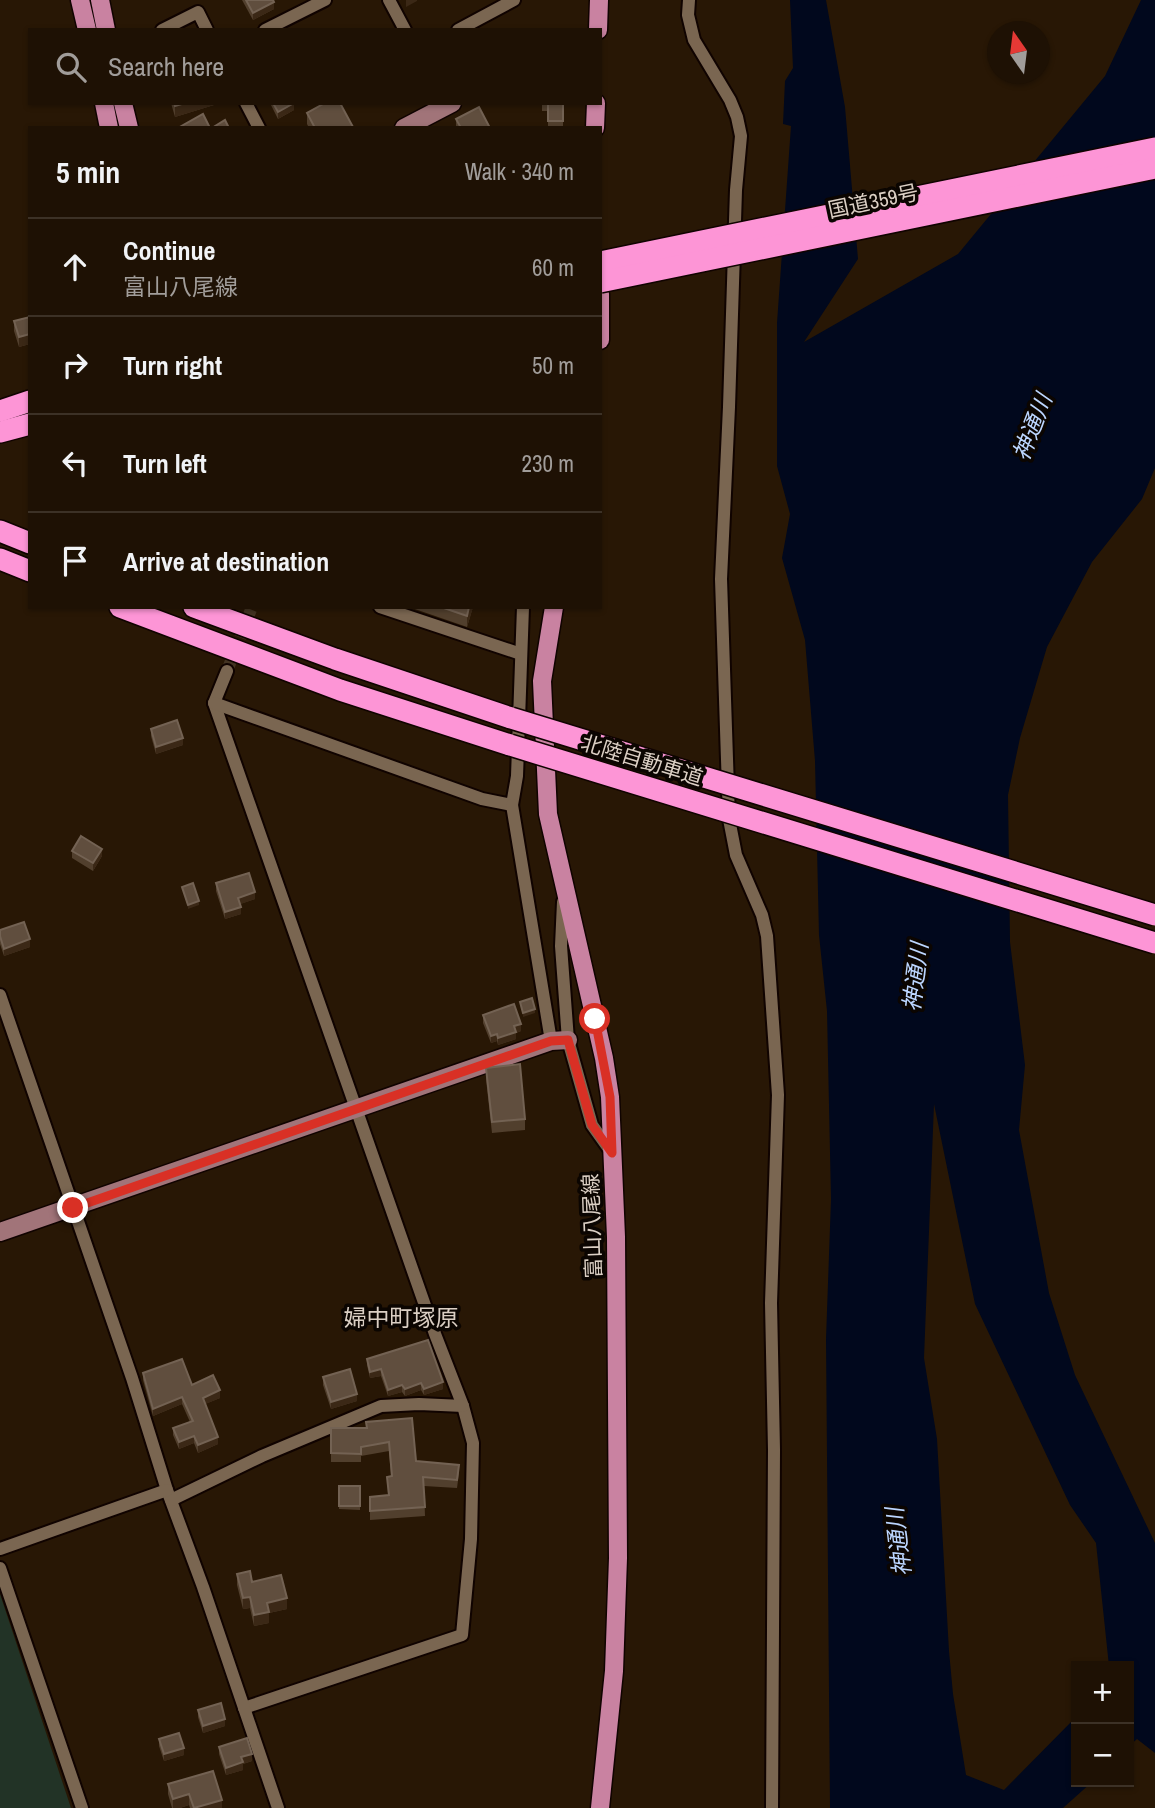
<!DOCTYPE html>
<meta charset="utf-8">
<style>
body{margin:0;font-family:"Archivo Narrow","Noto Sans JP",sans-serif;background:#261a0e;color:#f1f3f6}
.controls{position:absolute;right:21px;bottom:21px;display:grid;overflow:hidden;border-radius:0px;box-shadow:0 2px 5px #0004}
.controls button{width:63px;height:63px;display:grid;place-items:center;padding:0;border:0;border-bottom:2px solid #3c3126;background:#1e1104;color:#f1f3f6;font:35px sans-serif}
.compass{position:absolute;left:987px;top:21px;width:63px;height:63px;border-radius:50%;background:#1e1104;box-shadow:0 2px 5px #0004;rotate:346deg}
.stop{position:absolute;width:21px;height:21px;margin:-16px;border:5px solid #d93025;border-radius:50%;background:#fff}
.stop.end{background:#d93025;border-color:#fff;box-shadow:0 2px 7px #0008}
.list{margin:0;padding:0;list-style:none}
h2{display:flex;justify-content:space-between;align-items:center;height:91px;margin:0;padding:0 28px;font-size:30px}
h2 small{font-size:23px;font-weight:400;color:#a19d9a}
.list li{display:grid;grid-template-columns:46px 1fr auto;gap:21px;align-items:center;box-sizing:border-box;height:98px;padding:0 28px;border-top:2px solid #3c3126}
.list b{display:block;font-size:26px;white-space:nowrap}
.list p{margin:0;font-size:23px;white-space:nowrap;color:#a19d9a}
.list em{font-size:23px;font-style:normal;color:#a19d9a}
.icon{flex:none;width:38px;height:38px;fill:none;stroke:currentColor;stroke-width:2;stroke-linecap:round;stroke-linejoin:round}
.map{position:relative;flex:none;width:1155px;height:1808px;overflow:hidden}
.search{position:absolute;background:#1e1104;box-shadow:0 2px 5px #0004;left:28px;top:28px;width:574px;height:77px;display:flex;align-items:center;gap:18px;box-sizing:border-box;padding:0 24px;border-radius:0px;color:#a19d9a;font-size:26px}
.panel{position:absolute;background:#1e1104;box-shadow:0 2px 5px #0004;left:28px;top:126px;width:574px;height:483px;border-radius:0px}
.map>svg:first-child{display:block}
.green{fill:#223326}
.water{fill:#01081d}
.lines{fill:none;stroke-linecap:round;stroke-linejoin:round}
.street-tunnel{stroke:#433322;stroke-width:12;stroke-dasharray:12 6;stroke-linecap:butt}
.street-casing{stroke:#100300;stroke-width:16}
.secondary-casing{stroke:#100300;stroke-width:21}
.primary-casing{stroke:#100300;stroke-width:21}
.highway-casing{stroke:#100300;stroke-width:24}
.street{stroke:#7a6651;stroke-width:12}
.secondary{stroke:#a17479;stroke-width:18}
.primary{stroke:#c982a1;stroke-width:18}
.highway{stroke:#fd95d6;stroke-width:21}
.highway-bridge-casing{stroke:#100300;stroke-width:24;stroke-linecap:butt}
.highway-bridge{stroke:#fd95d6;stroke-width:21}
.wall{fill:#513f2d}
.shaded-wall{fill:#3b2816}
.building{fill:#604e3e;stroke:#736253;stroke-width:2}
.route{stroke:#d93025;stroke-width:9}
.labels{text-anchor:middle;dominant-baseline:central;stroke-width:7;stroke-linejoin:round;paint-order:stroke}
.street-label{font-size:21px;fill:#dbcfc4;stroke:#0b0501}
.water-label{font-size:23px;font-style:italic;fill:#bcd6ff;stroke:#0b0501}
.neighbourhood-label{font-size:23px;fill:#dbcfc4;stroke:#0b0501}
</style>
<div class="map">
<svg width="1155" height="1808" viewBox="0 0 1155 1808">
<rect width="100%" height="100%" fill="#281705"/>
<path class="green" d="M0,1594L71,1808H0Z"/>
<path class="water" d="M790,0H826L845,107L858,259L804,342L958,254L1105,76L1141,0H1155V468L1142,499L1092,562L1047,647L1020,738L1008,795L1010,942L1025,1065L1019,1130L1049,1293L1075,1375L1155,1543V1753L1137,1739L1129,1746V1666H1109L1096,1543L1070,1505L975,1304L934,1104L924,1358L937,1439L949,1651L953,1694L966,1775L1004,1790L1076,1717V1782H1092L1063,1808H830L826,1339L831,1199L827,1011L819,935L815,761L805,640L782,558L790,514L777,466V323L791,126L783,124L785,81L793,68Z"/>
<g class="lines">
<path class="street-tunnel" d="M227,671L252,607"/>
<g class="street-casing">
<g id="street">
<path d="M389,0L405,30"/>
<path d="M689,0L688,15L694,40L730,100L737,117L741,136L736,190L729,407L721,579L729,819L736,855L762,915L767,936L778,1095L771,1303L774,1450L772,1808"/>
<path d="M162,30L198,12L207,30"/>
<path d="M265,30L325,0"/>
<path d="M458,30L514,0"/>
<path d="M246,103L259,128"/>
<path d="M380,607L521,654"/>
<path d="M227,671L214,703L435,1334L463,1406L473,1443L471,1539L462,1635L244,1708"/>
<path d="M214,703L482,799L512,805L517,776L523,607"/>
<path d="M512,805L551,1041"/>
<path d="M563,902L561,946L568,1040L592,1125L612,1153"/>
<path d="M0,995L132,1378L167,1490L203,1587L278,1808"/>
<path d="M171,1500L262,1456L381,1406L419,1404L463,1406"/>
<path d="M0,1549L167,1490"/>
<path d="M0,1568L82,1808"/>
</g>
</g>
<g class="secondary-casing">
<g id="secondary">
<path d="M404,128L452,103"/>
<path d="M0,1232L551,1041L568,1040"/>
</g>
</g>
<g class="primary-casing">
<g id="primary">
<path d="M80,0L87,30"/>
<path d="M100,0L106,30"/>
<path d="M598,30L599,0"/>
<path d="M104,103L109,128"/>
<path d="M123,103L129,128"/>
<path d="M595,128L596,103"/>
<path d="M600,294V340"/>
<path d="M554,607L542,681L548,814L604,1058L610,1097L616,1237L618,1558L614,1671L600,1808"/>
</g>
</g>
<g class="highway-casing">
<g id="highway">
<path d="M0,411L30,401"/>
<path d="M0,432L30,424"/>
<path d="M0,531L30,543"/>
<path d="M0,559L30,571"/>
<path d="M120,607L340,690L510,745"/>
<path d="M194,607L335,659L511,718"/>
</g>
</g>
<use href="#street" class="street"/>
<use href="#secondary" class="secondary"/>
<use href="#primary" class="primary"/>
<use href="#highway" class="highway"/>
<g class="highway-bridge-casing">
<g id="highway-bridge">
<path d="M600,262L1155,148"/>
<path d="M600,282L1155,168"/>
<path d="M511,718L1155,915"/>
<path d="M510,745L1155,943"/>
</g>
</g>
<use href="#highway-bridge" class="highway-bridge"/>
</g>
<g class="wall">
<path d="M242,0H273L274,9L253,20Z"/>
<path d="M171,103H214V105L175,117Z"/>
<path d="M270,103H294V110L278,119Z"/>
<path d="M542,103H563V128H548V111H542Z"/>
<path d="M307,113L353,128H309L307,124Z"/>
<path d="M456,119L490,128H456Z"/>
<path d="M30,317V344L19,347L14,331V321Z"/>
<path d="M409,607H473L467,627Z"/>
<path d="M151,729L183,745L156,754L151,736Z"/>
<path d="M72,851L102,856L93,871L72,858Z"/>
<path d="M216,883L255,899L240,904L241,914L225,919L216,891Z"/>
<path d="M0,930L30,947L4,956L0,944Z"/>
<path d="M483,1015L521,1031L516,1033V1039L498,1045L497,1041L491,1043L483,1023Z"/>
<path d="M486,1068L525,1119V1130L492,1133L486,1079Z"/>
<path d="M367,1359L443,1389L424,1395L421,1390L405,1396L402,1392L388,1396L381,1376L370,1378L367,1365Z"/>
<path d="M143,1373L192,1385L220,1398L205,1404L218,1444L198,1453L194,1443L179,1449L173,1435V1428L190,1422L182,1404L153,1416L143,1380Z"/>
<path d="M323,1377L357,1401L331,1409L323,1385Z"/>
<path d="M366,1422L416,1461L459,1473L457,1488L424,1486L425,1516L370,1520V1497L388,1495L387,1477L391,1476L389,1451L361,1456V1462H331V1428H366Z"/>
<path d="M339,1486H360V1510L339,1509Z"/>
<path d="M237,1574L252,1582L287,1609L269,1613V1623L254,1626L250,1608L243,1609L237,1585Z"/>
<path d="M198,1710L225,1726L203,1733L198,1717Z"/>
<path d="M159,1739L184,1755L164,1761L159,1746Z"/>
<path d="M219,1747L252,1761L243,1764V1770L226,1775L219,1754Z"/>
<path d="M168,1784L222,1808H190L189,1805L180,1808H172L168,1794Z"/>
</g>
<g class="shaded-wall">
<path d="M406,0H417V1L406,7Z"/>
<path d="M274,2V9L253,20V13Z"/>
<path d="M185,103H214V105L175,117V106Z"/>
<path d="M294,103V110L278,119V112Z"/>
<path d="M30,334V344L19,347V337Z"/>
<path d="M469,607H473L467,627V616Z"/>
<path d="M183,738V745L156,754V747Z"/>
<path d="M102,849V856L93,871V863Z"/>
<path d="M255,892V899L238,905V898Z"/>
<path d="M199,901V905L188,909V905Z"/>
<path d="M241,907V914L225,919V912Z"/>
<path d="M30,939V947L4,956V949Z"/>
<path d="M535,1009V1013L523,1017V1013Z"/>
<path d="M521,1024V1031L516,1033V1039L498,1045V1038L514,1026Z"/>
<path d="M497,1034V1041L491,1043V1036Z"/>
<path d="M381,1369V1376L370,1378V1372Z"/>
<path d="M443,1382V1389L424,1395V1389Z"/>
<path d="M421,1383V1390L405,1396V1389Z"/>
<path d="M402,1385V1392L388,1396V1390Z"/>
<path d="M220,1390V1398L203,1405V1398Z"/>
<path d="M357,1394V1401L331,1409V1402Z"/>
<path d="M182,1397V1404L153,1416V1409Z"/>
<path d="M194,1436V1443L179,1449V1442Z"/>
<path d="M218,1437V1444L198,1453V1445Z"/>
<path d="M250,1597V1608L243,1609V1598Z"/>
<path d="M287,1598V1609L269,1613V1623L254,1626V1615L267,1603Z"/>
<path d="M225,1719V1726L203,1733V1726Z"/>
<path d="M184,1748V1755L164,1761V1754Z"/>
<path d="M252,1754V1761L243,1764V1770L226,1775V1768L241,1757Z"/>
<path d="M189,1794V1805L180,1808H173V1799Z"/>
<path d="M222,1800V1808H195Z"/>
</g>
<g class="building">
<path d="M246,0H273L274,2L253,13Z"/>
<path d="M174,103H185L175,106Z"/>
<path d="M273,103H294L278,112Z"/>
<path d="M325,103H340L353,127L315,128L307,113Z"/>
<path d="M542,103H563V121H548V104Z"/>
<path d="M479,107L490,128H461L456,119Z"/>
<path d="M203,114L210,128H178Z"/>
<path d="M225,120L229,128H212Z"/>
<path d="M30,317V334L19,337L14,321Z"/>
<path d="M441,607H469L467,616Z"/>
<path d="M177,720L183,738L156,747L151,729Z"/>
<path d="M81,836L102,849L93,863L72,851Z"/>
<path d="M249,873L255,892L238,898L241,907L225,912L216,883Z"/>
<path d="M193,883L199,901L188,905L182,887Z"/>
<path d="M24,922L30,939L4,949L0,936V930Z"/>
<path d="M532,998L535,1009L523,1013L520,1002Z"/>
<path d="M514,1004L521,1024L514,1026L516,1032L498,1038L497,1034L491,1036L483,1015Z"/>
<path d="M520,1064L525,1119L492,1122L486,1068Z"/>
<path d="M428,1340L443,1382L424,1389L421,1383L405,1389L402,1385L388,1390L381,1369L370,1372L367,1359Z"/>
<path d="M182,1359L192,1385L213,1375L220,1390L203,1398L218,1437L198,1445L194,1436L179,1442L173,1428L193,1421L182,1397L153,1409L143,1373Z"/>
<path d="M350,1369L357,1394L331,1402L323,1377Z"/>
<path d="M412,1418L416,1461L459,1465L457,1480L423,1477L425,1507L370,1511V1497L389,1495L387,1477L392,1476L389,1442L361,1447V1454L331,1453V1428H367L366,1422Z"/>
<rect x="339" y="1486" width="21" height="20"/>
<path d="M250,1571L252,1582L281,1575L287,1598L267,1603L269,1612L254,1615L250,1597L243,1598L237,1574Z"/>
<path d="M221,1703L225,1719L203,1726L198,1710Z"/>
<path d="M179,1733L184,1748L164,1754L159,1739Z"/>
<path d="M247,1738L252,1754L241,1757L243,1762L226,1768L219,1747Z"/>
<path d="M213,1771L222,1800L194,1808L189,1794L173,1799L168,1784Z"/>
</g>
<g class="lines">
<path class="route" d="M73,1208L551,1041L568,1040L592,1125L612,1153L610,1097L595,1019"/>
</g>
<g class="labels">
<g class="street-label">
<text transform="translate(873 201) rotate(-12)">国道359号</text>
<text transform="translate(642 760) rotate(17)">北陸自動車道</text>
<text transform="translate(592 1226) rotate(-92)">富山八尾線</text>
</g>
<g class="water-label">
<text transform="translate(1032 427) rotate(-69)">神通川</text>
<text transform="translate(915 977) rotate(-83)">神通川</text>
<text transform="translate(898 1542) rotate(-97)">神通川</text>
</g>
<g class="neighbourhood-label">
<text x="401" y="1317">婦中町塚原</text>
</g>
</g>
</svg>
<div class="controls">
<button>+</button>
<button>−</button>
</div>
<svg class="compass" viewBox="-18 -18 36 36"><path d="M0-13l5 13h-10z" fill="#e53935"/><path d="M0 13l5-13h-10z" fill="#a19d9a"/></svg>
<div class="stop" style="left:595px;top:1019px"></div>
<div class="stop end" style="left:73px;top:1208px"></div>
<div class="search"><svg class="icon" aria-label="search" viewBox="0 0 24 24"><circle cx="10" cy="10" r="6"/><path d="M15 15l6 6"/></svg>Search here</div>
<section class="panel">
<h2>5 min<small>Walk · 340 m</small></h2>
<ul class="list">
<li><svg class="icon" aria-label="ahead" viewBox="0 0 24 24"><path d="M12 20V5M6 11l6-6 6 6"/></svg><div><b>Continue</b><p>富山八尾線</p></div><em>60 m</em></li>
<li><svg class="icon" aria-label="right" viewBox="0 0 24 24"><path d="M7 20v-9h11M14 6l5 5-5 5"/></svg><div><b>Turn right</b></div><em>50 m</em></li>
<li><svg class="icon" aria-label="left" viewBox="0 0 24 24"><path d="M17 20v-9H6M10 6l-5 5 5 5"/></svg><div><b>Turn left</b></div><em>230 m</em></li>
<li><svg class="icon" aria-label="arrive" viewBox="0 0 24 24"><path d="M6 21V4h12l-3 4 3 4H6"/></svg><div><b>Arrive at destination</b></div></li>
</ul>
</section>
</div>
